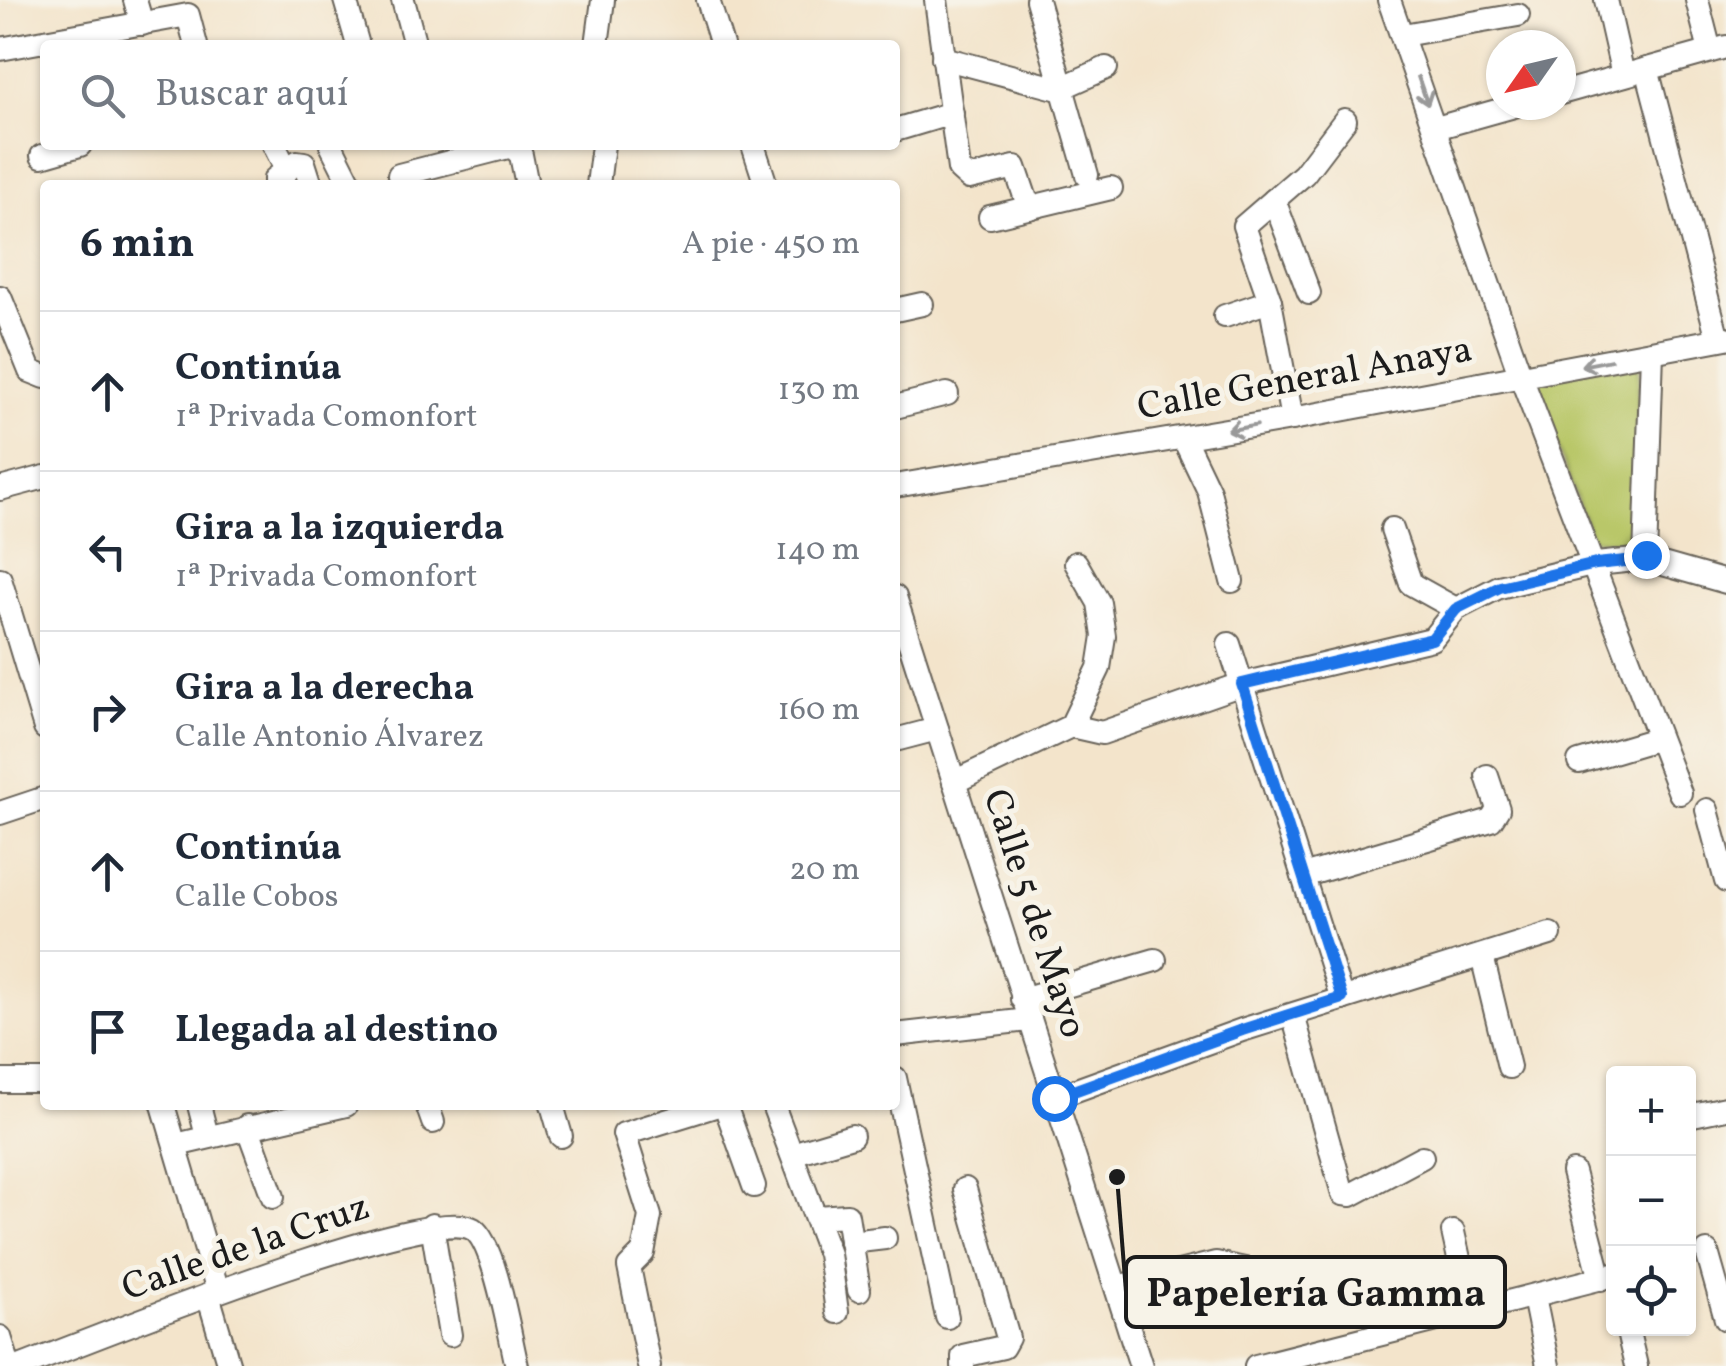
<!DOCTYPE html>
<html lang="es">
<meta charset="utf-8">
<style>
body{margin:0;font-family:Vollkorn,serif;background:#f2f2f3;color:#1f2937}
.controls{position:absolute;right:30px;bottom:30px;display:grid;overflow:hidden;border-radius:10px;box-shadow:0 2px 8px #0004}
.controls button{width:90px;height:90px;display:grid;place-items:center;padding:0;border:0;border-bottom:2px solid #e0e1e3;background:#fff;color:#1f2937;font:50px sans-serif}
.compass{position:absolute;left:1486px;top:30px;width:90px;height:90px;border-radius:50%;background:#fff;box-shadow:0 2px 8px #0004;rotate:236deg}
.stop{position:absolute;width:30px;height:30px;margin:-22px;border:8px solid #1a73e8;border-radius:50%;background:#fff}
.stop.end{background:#1a73e8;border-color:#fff;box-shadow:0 2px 10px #0008}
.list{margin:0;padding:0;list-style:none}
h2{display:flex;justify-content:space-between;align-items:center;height:130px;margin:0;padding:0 40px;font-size:42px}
h2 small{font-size:32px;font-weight:400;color:#747a83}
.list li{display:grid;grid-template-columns:65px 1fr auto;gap:30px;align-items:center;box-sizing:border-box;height:160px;padding:0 40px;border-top:2px solid #e0e1e3}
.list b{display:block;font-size:38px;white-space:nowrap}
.list p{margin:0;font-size:32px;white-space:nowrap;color:#747a83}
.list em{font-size:32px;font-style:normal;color:#747a83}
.icon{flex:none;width:55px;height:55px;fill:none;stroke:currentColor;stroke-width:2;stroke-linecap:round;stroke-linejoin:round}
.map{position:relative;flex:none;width:1726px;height:1366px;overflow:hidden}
.search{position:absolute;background:#fff;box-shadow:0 2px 8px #0004;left:40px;top:40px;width:860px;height:110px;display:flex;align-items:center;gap:25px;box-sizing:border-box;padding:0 35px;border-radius:10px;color:#747a83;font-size:38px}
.panel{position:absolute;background:#fff;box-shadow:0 2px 8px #0004;left:40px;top:180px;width:860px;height:930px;border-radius:10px}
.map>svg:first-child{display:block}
.green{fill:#b9c769;stroke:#6a7242;stroke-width:2.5}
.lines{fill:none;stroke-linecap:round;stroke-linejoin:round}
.minor-casing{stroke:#676259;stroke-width:26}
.minor{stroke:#fff;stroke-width:22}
.oneway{stroke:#999}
.route{stroke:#1a73e8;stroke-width:12}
.labels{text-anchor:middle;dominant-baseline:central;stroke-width:10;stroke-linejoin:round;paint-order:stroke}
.street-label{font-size:38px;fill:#1c1c1c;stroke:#f7f3e8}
.leader{fill:none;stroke:#1c1c1c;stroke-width:4}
.callout-dot{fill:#1c1c1c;stroke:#f7f3e8;stroke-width:4}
.callout{fill:#f7f3e8;stroke:#1c1c1c;stroke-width:4}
.callout-label{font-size:40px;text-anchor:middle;font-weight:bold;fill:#1c1c1c}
</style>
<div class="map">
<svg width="1726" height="1366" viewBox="0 0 1726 1366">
<rect width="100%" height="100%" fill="#f7f3e8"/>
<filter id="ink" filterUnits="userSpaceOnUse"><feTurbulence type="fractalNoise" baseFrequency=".01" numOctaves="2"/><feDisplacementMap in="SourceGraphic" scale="20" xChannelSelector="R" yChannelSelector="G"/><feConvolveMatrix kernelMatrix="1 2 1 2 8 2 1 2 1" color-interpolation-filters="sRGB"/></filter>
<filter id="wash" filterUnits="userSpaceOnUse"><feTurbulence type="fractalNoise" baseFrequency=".0048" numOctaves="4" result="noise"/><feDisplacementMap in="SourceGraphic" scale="40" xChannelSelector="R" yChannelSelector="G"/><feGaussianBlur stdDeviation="2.25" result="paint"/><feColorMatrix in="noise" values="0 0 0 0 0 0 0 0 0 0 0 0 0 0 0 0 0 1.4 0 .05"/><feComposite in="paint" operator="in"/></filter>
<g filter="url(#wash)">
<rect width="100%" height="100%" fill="#f3e4cb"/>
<path class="green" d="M1630,359L1640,366L1633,544L1591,539L1531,378Z"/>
</g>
<g filter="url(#ink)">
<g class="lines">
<g class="minor-casing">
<g id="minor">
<path d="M135,0L142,24"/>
<path d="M345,0L358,45"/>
<path d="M403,0L415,45"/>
<path d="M708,0L722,45"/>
<path d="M936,0L959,169L969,178L1015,167L1029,208"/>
<path d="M1037,0L1087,175"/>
<path d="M1389,0L1521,377L1680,793"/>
<path d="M1606,0L1623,75"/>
<path d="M1697,0L1710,51"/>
<path d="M1403,35L1518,15"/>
<path d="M597,45L603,0"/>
<path d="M0,49L188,15L196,45"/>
<path d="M943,58L1059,89L1106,68"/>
<path d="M1647,69L1718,339"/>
<path d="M1561,93L1726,47"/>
<path d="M1436,128L1518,105"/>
<path d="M895,130L952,113"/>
<path d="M274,145L287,171"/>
<path d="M331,145L351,185"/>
<path d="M753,145L766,185"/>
<path d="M42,156L80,145"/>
<path d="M399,175L512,146L521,155L527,185"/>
<path d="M275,185V179L297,162L304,163L311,185"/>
<path d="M598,185L603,145"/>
<path d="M1274,200L1309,293"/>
<path d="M990,217L1111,188"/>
<path d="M0,297L30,371L45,377"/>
<path d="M895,310L922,304"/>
<path d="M1225,316L1270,301"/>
<path d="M895,407L947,394"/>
<path d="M1292,419L1270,301L1244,226L1304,174L1345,120"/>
<path d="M1184,439L1209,491L1232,581"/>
<path d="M895,486L1292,419L1726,338"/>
<path d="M0,489L45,477"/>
<path d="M1392,529L1411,584L1456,609"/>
<path d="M1645,559L1652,352"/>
<path d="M0,579L45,728"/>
<path d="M895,597L1141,1366"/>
<path d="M1229,644L1342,999"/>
<path d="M1071,726L1102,733L1242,684L1432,639L1456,609L1499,587L1596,564L1645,559L1726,582"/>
<path d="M895,740L937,729"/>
<path d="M1579,762L1656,739"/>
<path d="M954,782L1071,726L1099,668L1104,636L1099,603L1076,563"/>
<path d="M1707,810L1726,881"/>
<path d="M0,813L45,798"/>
<path d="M1303,876L1491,820L1498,809L1487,776"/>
<path d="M1482,956L1509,1067"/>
<path d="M1022,999L1155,960"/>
<path d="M1293,1015L1343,1194L1351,1195L1422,1157"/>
<path d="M895,1035L1029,1020"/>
<path d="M895,1078L947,1317"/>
<path d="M0,1081H45"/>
<path d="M1054,1098L1242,1030L1550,934"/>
<path d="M163,1105L218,1291"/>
<path d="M199,1105L207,1136"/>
<path d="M427,1105L433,1122"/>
<path d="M552,1105L561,1136"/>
<path d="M725,1105L754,1186"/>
<path d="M773,1105L829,1254L837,1312"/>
<path d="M1688,1116L1726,1108"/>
<path d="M247,1126L273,1197"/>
<path d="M176,1145L346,1105"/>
<path d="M792,1154L852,1136"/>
<path d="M1573,1172L1601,1279"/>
<path d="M816,1217L847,1215L859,1290"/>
<path d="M432,1225L450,1335"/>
<path d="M1453,1232L1471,1312"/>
<path d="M851,1242L885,1238"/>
<path d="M1707,1252L1726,1319"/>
<path d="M1117,1287L1216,1263L1335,1288"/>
<path d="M208,1295L229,1366"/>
<path d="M1534,1297L1548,1366"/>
<path d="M1627,1328L1636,1366"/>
<path d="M0,1337L9,1366"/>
<path d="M22,1366C88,1342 427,1202 473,1229C495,1243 510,1338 517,1366"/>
<path d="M649,1366L629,1267L643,1253L650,1216L624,1134L718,1105"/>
<path d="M963,1366V1356L1003,1347L1008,1338L965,1189"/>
<path d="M1256,1366L1614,1275"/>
</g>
</g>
<use href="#minor" class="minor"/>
</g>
<defs><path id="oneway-shaft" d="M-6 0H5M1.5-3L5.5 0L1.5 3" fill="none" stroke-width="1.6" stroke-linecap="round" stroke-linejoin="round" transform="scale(2.5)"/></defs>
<g class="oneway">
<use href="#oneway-shaft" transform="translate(1423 91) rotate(71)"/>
<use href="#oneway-shaft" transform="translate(1596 363) rotate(169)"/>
<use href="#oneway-shaft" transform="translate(1242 428) rotate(170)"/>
</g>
</g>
<g class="lines" filter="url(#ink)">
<path class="route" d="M1054,1098L1242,1030L1342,998L1242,684L1432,639L1456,609L1500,587L1596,564L1645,559L1646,555"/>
</g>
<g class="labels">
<g class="street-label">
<text transform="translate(1305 380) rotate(-10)">Calle General Anaya</text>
<text transform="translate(1033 914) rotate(72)">Calle 5 de Mayo</text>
<text transform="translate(246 1249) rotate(-19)">Calle de la Cruz</text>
</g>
</g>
<path class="leader" d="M1117 1177L1126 1292"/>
<circle class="callout-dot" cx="1117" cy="1177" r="10"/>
<rect class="callout" x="1126" y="1257" width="379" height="70" rx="10"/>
<g class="callout-label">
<text x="1316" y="1306">Papelería Gamma</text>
</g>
</svg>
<div class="controls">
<button>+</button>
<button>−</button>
<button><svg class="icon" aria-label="locate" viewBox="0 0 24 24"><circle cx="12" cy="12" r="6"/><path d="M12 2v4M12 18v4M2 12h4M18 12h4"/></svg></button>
</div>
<svg class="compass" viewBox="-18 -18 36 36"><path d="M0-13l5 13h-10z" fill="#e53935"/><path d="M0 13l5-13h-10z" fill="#747a83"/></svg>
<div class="stop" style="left:1054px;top:1098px"></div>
<div class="stop end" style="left:1646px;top:555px"></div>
<div class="search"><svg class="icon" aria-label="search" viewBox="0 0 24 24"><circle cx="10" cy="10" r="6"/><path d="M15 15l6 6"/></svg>Buscar aquí</div>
<section class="panel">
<h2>6 min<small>A pie · 450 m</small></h2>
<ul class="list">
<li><svg class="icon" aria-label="ahead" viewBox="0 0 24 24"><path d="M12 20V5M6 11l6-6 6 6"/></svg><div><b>Continúa</b><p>1ª Privada Comonfort</p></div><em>130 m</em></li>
<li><svg class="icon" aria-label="left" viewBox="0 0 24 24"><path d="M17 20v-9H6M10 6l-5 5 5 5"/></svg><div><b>Gira a la izquierda</b><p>1ª Privada Comonfort</p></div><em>140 m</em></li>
<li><svg class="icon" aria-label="right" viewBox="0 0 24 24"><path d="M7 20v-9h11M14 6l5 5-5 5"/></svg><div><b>Gira a la derecha</b><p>Calle Antonio Álvarez</p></div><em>160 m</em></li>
<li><svg class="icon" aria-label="ahead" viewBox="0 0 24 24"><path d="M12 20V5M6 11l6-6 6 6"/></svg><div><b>Continúa</b><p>Calle Cobos</p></div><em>20 m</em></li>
<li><svg class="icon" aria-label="arrive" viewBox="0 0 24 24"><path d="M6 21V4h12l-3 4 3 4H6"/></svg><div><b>Llegada al destino</b></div></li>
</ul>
</section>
</div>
